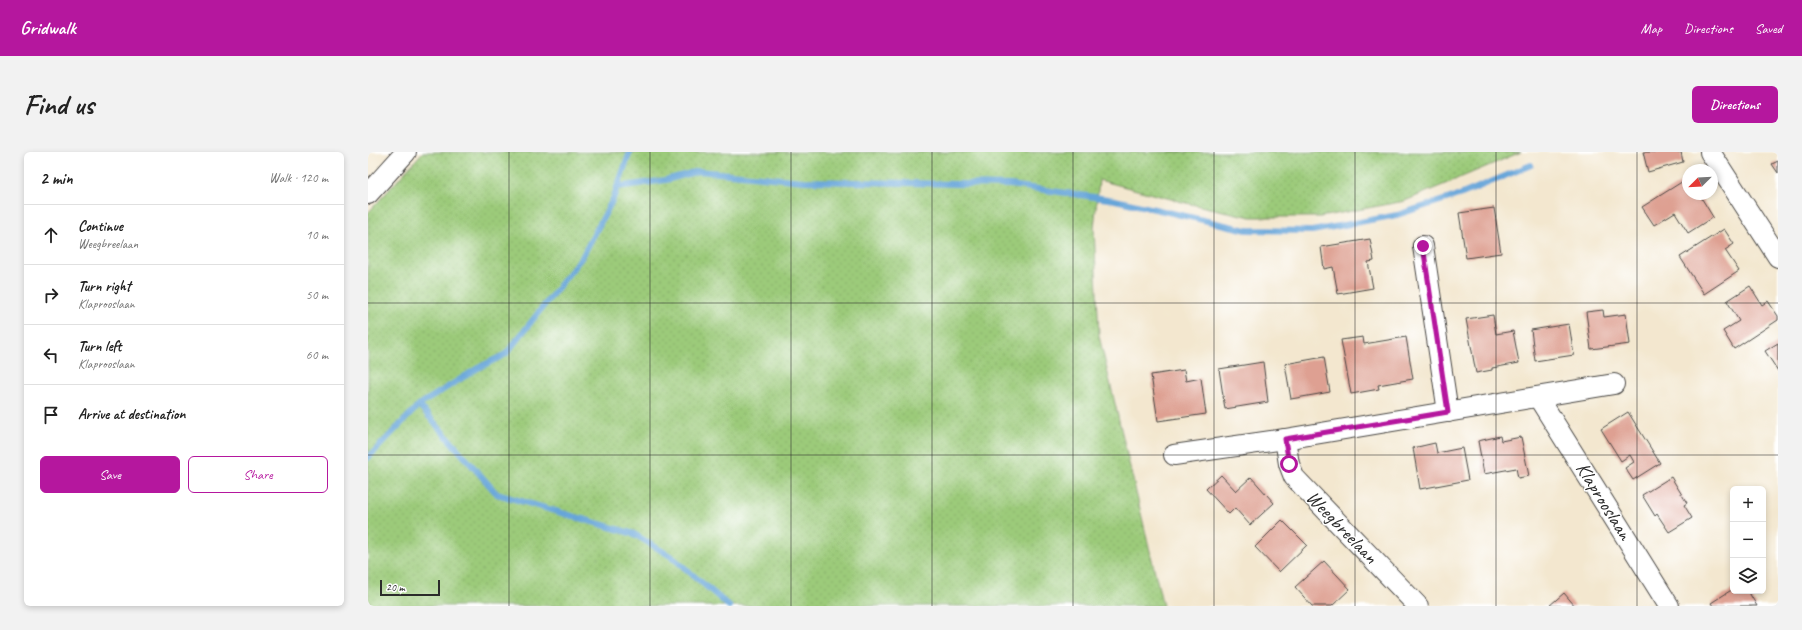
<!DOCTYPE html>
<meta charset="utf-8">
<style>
body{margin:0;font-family:Caveat,sans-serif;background:#f2f2f2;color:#222}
.controls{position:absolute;right:12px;bottom:12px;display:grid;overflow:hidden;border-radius:6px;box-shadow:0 2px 6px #0003}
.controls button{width:36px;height:36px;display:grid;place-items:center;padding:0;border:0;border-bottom:1px solid #e0e0e0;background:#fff;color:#222;font:20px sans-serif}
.compass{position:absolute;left:1314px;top:12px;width:36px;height:36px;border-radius:50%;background:#fff;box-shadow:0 2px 6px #0003;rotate:246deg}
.scale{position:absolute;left:12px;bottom:10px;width:60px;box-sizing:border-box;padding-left:4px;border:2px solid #2b2b2b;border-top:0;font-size:11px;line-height:14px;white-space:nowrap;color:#2b2b2b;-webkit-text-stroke:3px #fff;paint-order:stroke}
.stop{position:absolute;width:12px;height:12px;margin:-9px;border:3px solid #b5179e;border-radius:50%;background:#fff}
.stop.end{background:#b5179e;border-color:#fff;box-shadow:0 1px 4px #0008}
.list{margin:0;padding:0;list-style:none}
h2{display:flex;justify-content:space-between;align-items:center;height:52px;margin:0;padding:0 16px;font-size:17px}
h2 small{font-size:13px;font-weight:400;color:#767676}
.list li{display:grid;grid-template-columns:26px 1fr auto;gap:12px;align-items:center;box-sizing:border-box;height:60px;padding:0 16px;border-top:1px solid #e0e0e0}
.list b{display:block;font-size:15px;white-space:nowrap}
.list p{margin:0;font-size:13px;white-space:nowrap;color:#767676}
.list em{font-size:13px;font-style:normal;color:#767676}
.actions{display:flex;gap:8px;padding:12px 16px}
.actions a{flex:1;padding:9px 0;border:1px solid #b5179e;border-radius:6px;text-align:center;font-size:14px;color:#b5179e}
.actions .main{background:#b5179e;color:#fff}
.icon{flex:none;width:22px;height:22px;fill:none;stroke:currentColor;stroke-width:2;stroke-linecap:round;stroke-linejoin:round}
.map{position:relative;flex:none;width:1410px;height:454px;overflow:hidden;border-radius:6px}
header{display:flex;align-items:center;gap:24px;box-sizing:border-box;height:56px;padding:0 20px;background:#b5179e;color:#fff}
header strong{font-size:19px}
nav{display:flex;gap:22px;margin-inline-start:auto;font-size:14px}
.intro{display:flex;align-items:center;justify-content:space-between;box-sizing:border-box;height:96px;padding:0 24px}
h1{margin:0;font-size:28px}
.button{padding:10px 18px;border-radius:6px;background:#b5179e;color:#fff;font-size:14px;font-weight:700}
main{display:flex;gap:24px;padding:0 24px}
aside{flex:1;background:#fff;border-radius:6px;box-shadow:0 2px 6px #0003}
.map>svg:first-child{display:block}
.grass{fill:url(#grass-dots);stroke:#647b52}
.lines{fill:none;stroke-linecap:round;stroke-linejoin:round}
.stream{stroke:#66a5d9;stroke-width:6}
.building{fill:#dea092}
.minor-casing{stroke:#494744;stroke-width:22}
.minor{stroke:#fff;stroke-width:20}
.route{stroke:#b5179e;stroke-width:5}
.grid{fill:none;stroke:#2b2b2b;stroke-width:1;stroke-opacity:0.55}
.labels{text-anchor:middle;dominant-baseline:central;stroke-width:3;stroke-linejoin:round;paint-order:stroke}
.street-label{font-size:20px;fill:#2b2b2b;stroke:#fff}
</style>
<header>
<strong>Gridwalk</strong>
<nav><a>Map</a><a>Directions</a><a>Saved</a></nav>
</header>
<div class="intro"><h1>Find us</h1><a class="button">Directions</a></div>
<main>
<aside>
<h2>2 min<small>Walk · 120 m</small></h2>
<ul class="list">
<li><svg class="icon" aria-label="ahead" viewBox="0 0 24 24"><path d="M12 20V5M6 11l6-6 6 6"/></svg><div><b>Continue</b><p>Weegbreelaan</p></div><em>10 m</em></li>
<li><svg class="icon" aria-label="right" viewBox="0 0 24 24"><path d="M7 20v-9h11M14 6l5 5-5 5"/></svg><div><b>Turn right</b><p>Klaprooslaan</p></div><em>50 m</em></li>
<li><svg class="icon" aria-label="left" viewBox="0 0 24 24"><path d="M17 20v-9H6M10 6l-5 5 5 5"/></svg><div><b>Turn left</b><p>Klaprooslaan</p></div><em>60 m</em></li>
<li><svg class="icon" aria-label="arrive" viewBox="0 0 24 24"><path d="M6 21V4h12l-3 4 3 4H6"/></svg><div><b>Arrive at destination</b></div></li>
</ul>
<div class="actions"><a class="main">Save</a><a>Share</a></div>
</aside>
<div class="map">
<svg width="1410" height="454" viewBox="0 0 1410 454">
<defs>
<pattern id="grass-dots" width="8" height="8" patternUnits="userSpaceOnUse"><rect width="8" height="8" fill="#9ccb7a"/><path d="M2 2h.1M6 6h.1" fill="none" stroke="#87ae6a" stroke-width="1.8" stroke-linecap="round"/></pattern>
</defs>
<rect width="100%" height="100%" fill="#fff"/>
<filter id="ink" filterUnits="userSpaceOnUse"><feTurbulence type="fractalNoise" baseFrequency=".025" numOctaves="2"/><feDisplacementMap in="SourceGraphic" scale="8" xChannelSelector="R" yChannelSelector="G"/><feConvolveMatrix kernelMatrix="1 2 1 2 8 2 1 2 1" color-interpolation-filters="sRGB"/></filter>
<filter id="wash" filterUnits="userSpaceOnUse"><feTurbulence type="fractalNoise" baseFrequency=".012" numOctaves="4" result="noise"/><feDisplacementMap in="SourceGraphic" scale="16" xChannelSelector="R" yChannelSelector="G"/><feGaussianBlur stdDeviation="0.9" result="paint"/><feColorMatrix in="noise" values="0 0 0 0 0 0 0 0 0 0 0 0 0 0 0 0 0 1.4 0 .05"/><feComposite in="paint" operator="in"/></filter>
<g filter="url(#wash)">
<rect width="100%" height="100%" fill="#f3e7cf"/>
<path class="grass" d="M55,0H1153L1037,49L952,65H883L818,51L731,28L726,76L731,184L795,454H0V61Z"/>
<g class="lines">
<g class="stream">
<path d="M249,35L298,28L330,19L436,29L642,33L747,48L879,78L944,79L1029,63L1094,42L1163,13"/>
<path d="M51,253L129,342L266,382L304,405L361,454"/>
<path d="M0,306L51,253L110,216L138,202L214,105L245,47L262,0"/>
</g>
</g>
<g id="blocks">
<g class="building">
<path d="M1275,0H1313L1315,10L1280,20Z"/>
<path d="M1410,9V21L1404,12Z"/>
<path d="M1320,26V42H1331L1345,65L1320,81L1307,60L1286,73L1274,55Z"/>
<path d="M1126,56L1133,101L1098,106L1091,61Z"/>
<path d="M1356,77L1366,92L1357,98L1371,119L1336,142L1312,105Z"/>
<path d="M1002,87L1006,109L1000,110L1005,136L970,142L965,115L956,117L953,95Z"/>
<path d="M1382,134L1394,153L1400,149L1410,164V168L1366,197L1355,179L1371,169L1359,149Z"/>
<path d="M1235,158L1236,165L1258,162L1262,192L1223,197L1218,160Z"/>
<path d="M1125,163L1128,182L1145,179L1151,211L1124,216V218L1108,221L1098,167Z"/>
<path d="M1201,172L1206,203L1167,209L1163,178Z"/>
<path d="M995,185L996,192L1038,185L1045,227L1010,233L1011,237L983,242L973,188Z"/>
<path d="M1410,191V219L1397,199Z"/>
<path d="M956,205L962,240L923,247L917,212Z"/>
<path d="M895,210L900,250L857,257L851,217Z"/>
<path d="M816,218L818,229L833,226L838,262L790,269L783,223Z"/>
<path d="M1260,260L1292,311L1265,328L1257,316L1266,310L1262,303L1253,309L1233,277Z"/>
<path d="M1132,284L1133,289L1153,285L1161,324L1150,326L1148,316L1116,322L1110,289Z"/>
<path d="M1067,291L1069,301L1094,296L1100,328L1052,337L1045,296Z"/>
<path d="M853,323L868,339L883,325L906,351L882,373L867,356L861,362L838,337Z"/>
<path d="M1303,325L1319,351L1316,353L1324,366L1301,380L1289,362L1287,364L1274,343Z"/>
<path d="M914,368L939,393L911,420L887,395Z"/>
<path d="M956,409L982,437L964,454H944L927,435Z"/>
<path d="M1365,437V439H1380L1389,454H1345L1343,451Z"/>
<path d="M1196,441L1207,454H1181Z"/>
</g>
</g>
</g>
<g filter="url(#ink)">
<use href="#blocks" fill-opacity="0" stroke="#494744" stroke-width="1"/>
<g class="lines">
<g class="minor-casing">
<g id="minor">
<path d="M1342,0L1410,105"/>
<path d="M0,42L38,0"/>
<path d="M1055,94L1080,260"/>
<path d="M1170,245L1301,454"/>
<path d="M917,287L921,312L926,325L1050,454"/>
<path d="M806,303L917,287L1246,232"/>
</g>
</g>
<use href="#minor" class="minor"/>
</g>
</g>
<g class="lines" filter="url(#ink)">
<path class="route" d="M921,312L917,287L1080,260L1055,94"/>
</g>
<path class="grid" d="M141,0V454M282,0V454M423,0V454M564,0V454M705,0V454M846,0V454M987,0V454M1128,0V454M1269,0V454M0,151H1410M0,303H1410"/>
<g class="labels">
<g class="street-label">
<text transform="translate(1236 349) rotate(58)">Klaprooslaan</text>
<text transform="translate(974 375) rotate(46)">Weegbreelaan</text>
</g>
</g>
</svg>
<div class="controls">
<button>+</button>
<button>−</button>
<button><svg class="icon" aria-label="layers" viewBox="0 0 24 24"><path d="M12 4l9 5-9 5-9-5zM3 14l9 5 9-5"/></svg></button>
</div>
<svg class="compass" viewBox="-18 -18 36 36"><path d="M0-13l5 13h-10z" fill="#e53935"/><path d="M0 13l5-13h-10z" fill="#767676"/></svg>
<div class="scale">20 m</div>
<div class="stop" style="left:921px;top:312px"></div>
<div class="stop end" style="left:1055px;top:94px"></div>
</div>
</main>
